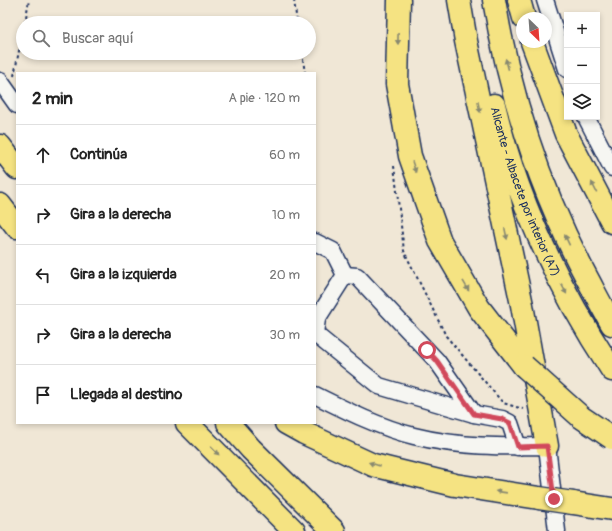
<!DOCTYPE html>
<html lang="es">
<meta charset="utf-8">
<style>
body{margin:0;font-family:Pangolin,sans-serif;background:#f6f6f6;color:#222}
.controls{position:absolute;right:12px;top:12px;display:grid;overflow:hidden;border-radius:0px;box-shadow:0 2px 6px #0003}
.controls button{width:36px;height:36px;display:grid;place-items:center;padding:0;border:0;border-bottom:1px solid #e0e0e0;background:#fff;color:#222;font:20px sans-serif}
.compass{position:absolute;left:516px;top:12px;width:36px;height:36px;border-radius:50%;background:#fff;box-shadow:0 2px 6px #0003;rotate:155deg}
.stop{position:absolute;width:12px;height:12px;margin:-9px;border:3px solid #d1495b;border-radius:50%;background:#fff}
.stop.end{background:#d1495b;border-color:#fff;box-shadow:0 1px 4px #0008}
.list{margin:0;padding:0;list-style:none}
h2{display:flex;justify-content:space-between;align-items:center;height:52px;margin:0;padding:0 16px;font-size:17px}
h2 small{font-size:13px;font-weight:400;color:#767676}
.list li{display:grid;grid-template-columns:26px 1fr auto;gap:12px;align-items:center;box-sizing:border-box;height:60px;padding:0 16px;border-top:1px solid #e0e0e0}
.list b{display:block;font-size:15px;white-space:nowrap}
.list em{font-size:13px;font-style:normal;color:#767676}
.icon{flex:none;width:22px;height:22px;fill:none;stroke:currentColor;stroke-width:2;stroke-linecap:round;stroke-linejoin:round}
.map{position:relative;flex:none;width:612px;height:531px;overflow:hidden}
.search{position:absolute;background:#fff;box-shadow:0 2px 6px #0003;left:16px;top:16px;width:300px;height:44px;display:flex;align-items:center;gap:10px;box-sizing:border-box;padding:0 14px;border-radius:22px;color:#767676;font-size:15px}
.panel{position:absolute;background:#fff;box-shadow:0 2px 6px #0003;left:16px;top:72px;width:300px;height:352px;border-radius:0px}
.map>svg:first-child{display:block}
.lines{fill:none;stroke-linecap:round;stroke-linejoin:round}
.minor-casing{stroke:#1b2f5e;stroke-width:19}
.highway-casing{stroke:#1b2f5e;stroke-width:25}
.path{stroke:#1b2f5e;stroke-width:2;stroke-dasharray:3 3;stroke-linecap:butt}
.minor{stroke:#f6f6f2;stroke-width:16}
.highway{stroke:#f5e382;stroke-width:22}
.highway-bridge-casing{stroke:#1b2f5e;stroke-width:25;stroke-linecap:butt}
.highway-bridge{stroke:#f5e382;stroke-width:22}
.oneway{fill:#888970}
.route{stroke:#d1495b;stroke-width:5}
.labels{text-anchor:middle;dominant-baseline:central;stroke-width:3;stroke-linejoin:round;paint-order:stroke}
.street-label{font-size:12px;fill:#1b2f5e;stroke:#f6f6f2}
</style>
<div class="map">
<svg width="612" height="531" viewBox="0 0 612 531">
<rect width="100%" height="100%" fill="#f0e7d6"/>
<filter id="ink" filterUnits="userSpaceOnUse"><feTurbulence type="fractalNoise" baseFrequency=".025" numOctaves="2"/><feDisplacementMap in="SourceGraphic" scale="8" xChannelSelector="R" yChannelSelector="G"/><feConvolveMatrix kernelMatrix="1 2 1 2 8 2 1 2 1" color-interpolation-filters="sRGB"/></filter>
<g filter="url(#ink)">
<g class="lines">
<g class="minor-casing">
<g id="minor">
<path d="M545,0L567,69"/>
<path d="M0,81L17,105"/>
<path d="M586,117L612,168"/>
<path d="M315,242L333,251L345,275"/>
<path d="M345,275L357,276L437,361L474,414"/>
<path d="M315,333L317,319L345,275"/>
<path d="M315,334L379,386L474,414L502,419L510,423L518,447"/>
<path d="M315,395C345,410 381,428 414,436C458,447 502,447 547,446L557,531"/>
</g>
</g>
<g class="highway-casing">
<g id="highway">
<path d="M399,0L397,84L410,156L440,241L479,308L524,366"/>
<path d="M459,0L466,41L522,305L547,446"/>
<path d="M494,0C510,97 541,192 587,278C595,293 603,309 612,324"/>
<path d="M519,0L524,18"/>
<path d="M532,42L566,134L612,222"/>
<path id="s1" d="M494,105C517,201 558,288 612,370"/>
<path d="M0,146L17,168"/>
<path d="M0,205L17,227"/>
<path d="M187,423L294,531"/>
<path d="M228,423L251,449L334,531"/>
<path d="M286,423L304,433L373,465L455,485L539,498"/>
<path d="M573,503L612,509"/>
</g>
</g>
<g class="path">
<path d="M294,0L297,23"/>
<path d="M25,23L29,0"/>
<path d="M302,53L305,73"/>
<path d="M14,76L23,31"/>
<path d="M394,166L404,251L446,336L503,403L523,409"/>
</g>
<use href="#minor" class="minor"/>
<use href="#highway" class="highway"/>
<g class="highway-bridge-casing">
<g id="highway-bridge">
<path d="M524,366L581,417L612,438"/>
<path d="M539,498L573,503"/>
</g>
</g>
<use href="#highway-bridge" class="highway-bridge"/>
</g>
<defs><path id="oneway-solid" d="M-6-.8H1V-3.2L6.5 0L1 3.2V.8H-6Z"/></defs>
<g class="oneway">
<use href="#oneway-solid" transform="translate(398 39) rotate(91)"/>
<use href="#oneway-solid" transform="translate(507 64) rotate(-105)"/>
<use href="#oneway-solid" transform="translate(479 107) rotate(78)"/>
<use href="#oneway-solid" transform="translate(414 167) rotate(71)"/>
<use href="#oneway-solid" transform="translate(594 187) rotate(-117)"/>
<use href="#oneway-solid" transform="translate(506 234) rotate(78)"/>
<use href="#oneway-solid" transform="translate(567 240) rotate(-115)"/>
<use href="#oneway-solid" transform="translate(466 286) rotate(60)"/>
<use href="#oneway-solid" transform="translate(564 289) rotate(62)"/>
<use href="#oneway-solid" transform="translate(215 451) rotate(45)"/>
<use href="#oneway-solid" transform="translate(374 464) rotate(-161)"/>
<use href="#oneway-solid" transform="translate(501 492) rotate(-172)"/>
</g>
</g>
<g class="lines" filter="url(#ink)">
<path class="route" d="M427,350L437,361L474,414L502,419L510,423L518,447L547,446L554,499"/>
</g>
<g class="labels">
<g class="street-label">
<text stroke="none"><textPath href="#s1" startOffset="92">Alicante - Albacete por interior (A7)</textPath></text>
</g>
</g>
</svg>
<div class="controls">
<button>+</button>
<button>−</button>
<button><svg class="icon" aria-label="layers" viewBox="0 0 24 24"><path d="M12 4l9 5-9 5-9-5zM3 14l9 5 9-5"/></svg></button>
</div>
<svg class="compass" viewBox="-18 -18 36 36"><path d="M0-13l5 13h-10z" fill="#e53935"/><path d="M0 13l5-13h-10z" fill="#767676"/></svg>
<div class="stop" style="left:427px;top:350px"></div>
<div class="stop end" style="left:554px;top:499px"></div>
<div class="search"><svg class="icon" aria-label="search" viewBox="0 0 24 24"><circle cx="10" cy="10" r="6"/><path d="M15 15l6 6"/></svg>Buscar aquí</div>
<section class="panel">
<h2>2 min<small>A pie · 120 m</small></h2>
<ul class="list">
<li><svg class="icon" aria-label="ahead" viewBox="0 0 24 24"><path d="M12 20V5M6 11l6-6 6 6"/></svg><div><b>Continúa</b></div><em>60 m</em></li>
<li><svg class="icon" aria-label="right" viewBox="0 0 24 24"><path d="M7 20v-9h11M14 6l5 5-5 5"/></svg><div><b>Gira a la derecha</b></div><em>10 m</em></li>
<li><svg class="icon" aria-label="left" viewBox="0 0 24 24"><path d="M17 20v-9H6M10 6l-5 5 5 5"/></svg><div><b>Gira a la izquierda</b></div><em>20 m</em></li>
<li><svg class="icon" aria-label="right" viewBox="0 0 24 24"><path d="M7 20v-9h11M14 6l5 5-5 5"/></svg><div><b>Gira a la derecha</b></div><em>30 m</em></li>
<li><svg class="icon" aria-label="arrive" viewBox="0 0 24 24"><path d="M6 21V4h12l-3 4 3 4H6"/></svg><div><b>Llegada al destino</b></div></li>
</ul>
</section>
</div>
